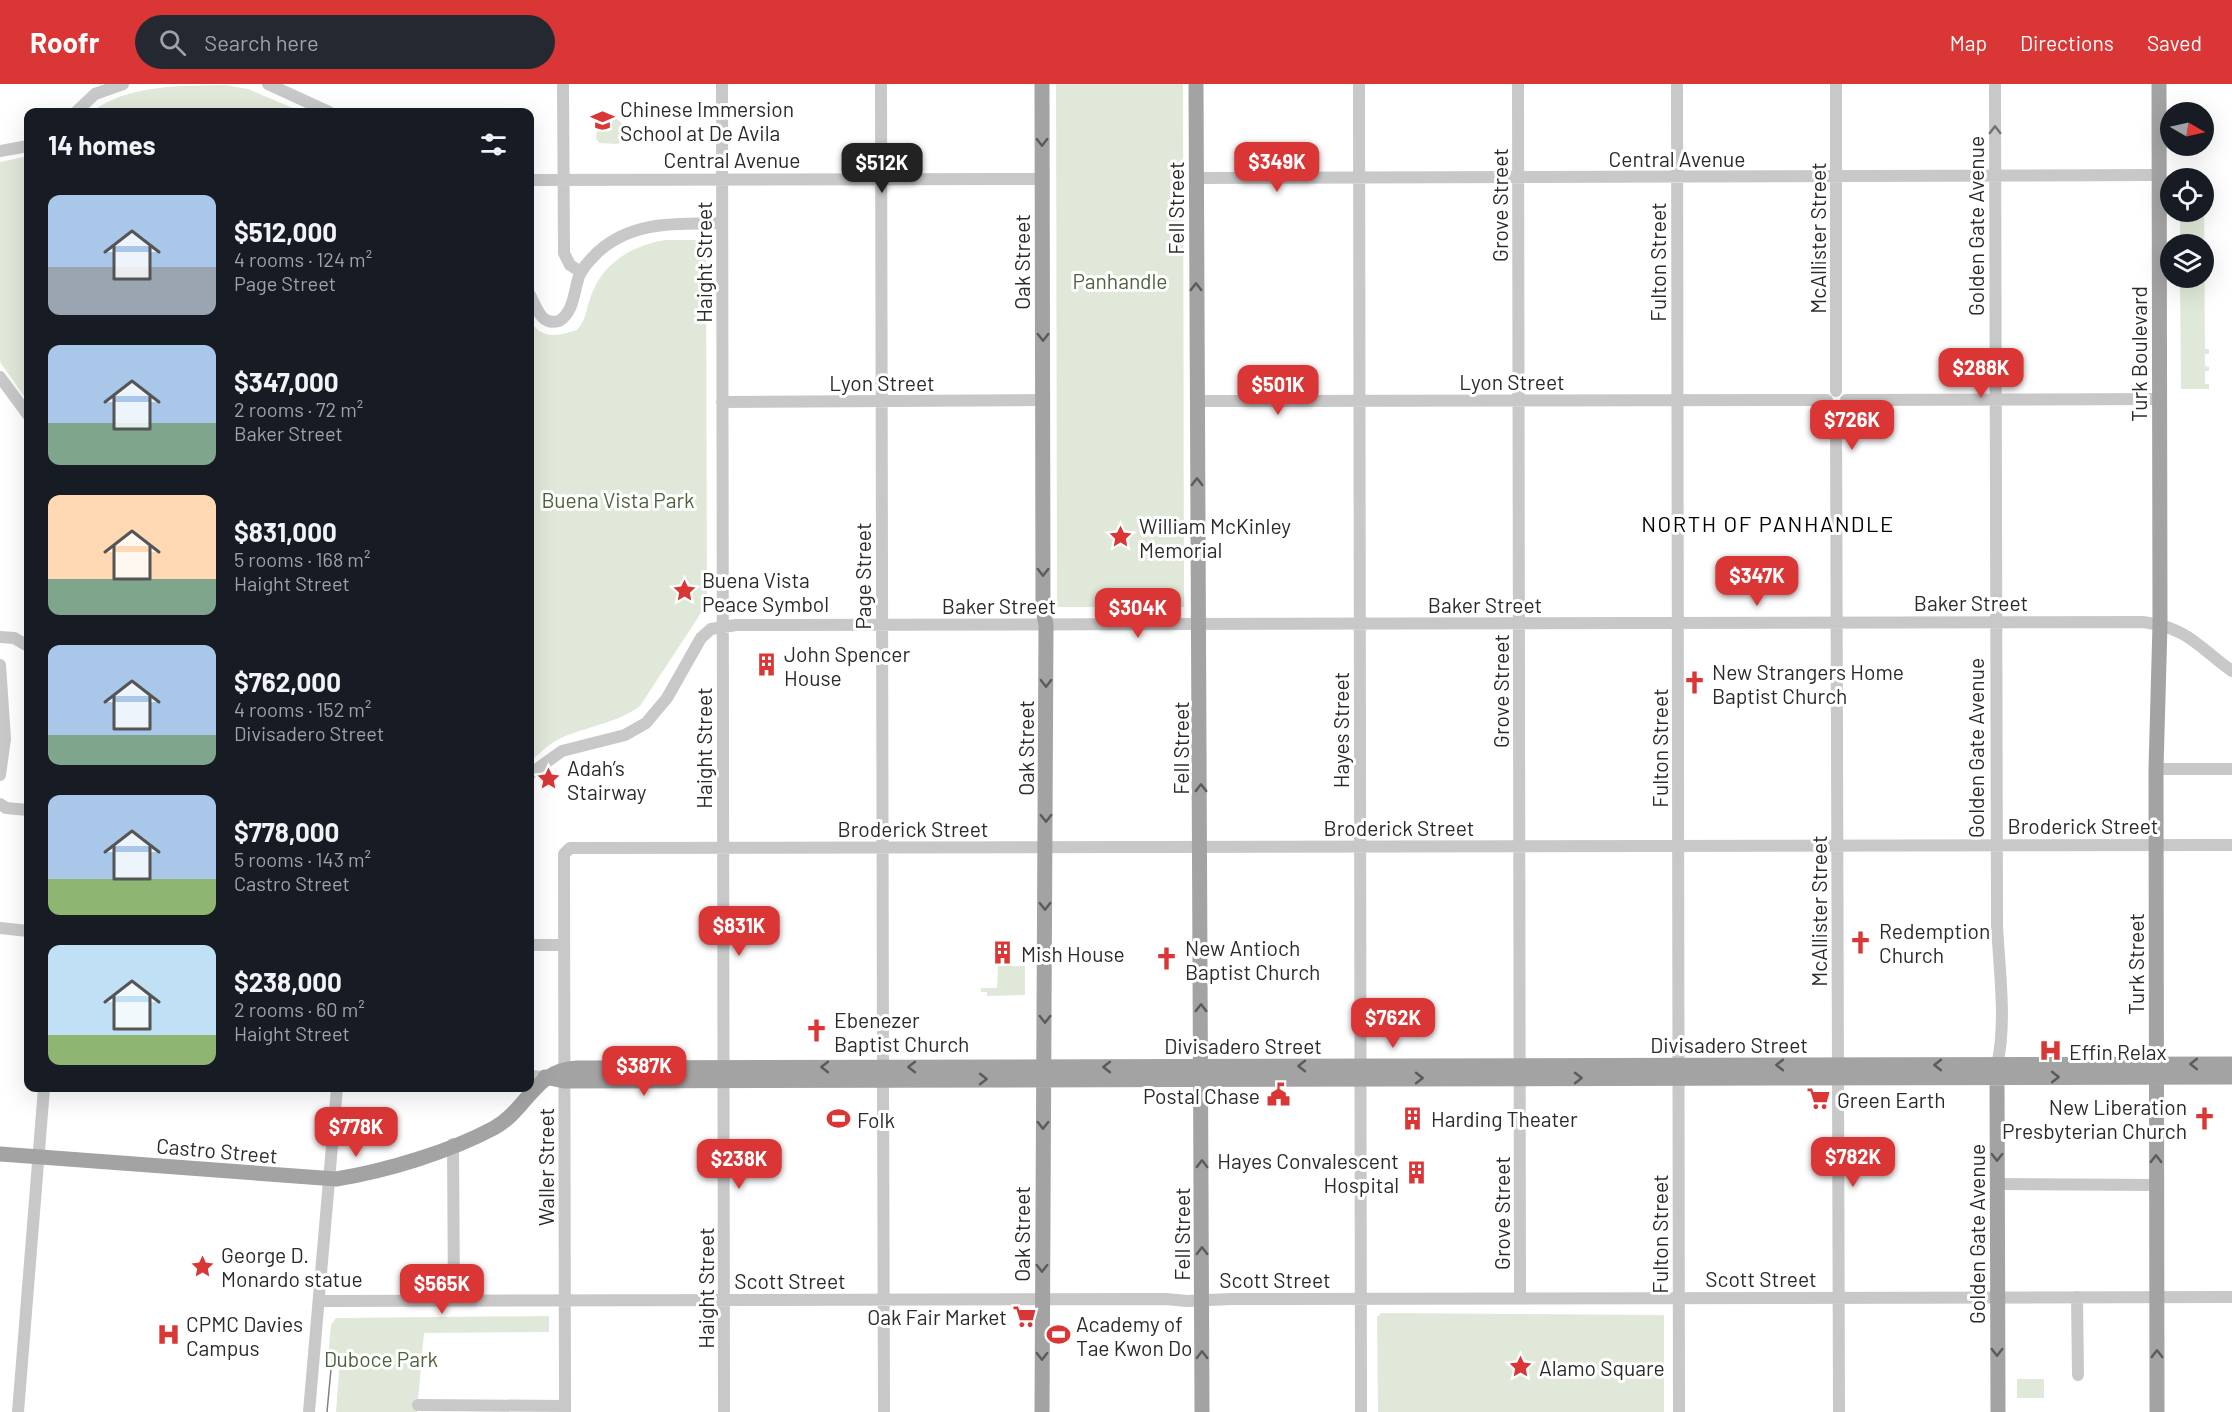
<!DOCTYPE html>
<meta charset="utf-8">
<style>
body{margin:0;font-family:Barlow,sans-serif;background:#242831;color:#f1f3f6;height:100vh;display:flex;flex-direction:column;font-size:22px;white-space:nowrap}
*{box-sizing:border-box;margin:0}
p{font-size:20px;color:#9ea1a6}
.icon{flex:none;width:33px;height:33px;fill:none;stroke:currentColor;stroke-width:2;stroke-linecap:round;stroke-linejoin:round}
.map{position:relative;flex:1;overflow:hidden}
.details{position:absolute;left:24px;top:24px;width:510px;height:984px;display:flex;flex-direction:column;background:#171b24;border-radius:12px;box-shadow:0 6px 24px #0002}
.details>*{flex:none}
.needle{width:39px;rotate:99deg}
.controls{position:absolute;left:2160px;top:18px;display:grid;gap:12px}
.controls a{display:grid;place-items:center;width:54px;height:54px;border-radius:50%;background:#171b24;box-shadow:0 6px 24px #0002;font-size:30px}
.price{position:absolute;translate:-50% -51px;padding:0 14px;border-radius:12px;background:#da3636;color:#fff;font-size:20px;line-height:39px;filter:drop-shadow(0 2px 3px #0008)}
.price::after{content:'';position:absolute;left:50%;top:36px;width:18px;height:14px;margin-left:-9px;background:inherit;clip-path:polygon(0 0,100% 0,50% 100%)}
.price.on{background:#222;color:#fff}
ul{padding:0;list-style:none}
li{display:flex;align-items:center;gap:18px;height:150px;padding:0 24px}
li span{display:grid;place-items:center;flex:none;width:168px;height:120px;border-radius:12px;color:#555}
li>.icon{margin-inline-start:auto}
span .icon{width:72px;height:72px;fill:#fffc;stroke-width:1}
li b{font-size:26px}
h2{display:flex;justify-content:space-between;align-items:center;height:72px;padding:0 24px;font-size:26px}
header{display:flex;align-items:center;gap:36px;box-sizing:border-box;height:84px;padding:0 30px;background:#da3636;color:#fff}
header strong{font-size:28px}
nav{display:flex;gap:33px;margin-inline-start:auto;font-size:21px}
.search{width:420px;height:54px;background:#242831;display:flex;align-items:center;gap:15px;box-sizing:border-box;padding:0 21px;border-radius:33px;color:#9ea1a6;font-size:22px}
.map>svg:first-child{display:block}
.green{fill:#e0e9d9}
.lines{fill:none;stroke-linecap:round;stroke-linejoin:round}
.minor{stroke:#c8c8c8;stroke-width:12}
.major{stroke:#a3a3a3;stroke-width:15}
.tram{stroke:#808080;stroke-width:1.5}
.oneway{stroke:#727272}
.oneway2{stroke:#5b5b5b}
.labels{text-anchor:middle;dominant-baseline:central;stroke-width:6;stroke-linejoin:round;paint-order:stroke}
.poi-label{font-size:21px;fill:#2b2b2b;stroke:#fff;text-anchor:start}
.street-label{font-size:21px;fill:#2b2b2b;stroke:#fff}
.park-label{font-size:21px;fill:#4c643c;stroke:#fff}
.neighbourhood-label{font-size:22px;letter-spacing:1.5px;fill:#000;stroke:#fff}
</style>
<header>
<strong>Roofr</strong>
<div class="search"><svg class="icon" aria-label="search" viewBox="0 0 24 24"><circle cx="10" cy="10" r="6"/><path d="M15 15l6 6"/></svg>Search here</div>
<nav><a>Map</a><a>Directions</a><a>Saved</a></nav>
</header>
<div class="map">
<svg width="2232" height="1328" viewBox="0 0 2232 1328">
<rect width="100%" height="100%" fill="#fff"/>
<path class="green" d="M1056,0H1183L1184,523H1057Z
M226,1L248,5L302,28H92C127,0 183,2 226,1Z
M616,34L624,41L623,57L617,60L599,59L596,54L597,41L604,35Z
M28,72V318L0,278V78Z
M2204,96L2205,265H2209V270H2205V282L2209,283V287H2205V300H2209V305H2181L2180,194H2204V160H2180V128H2204Z
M665,156H696L703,160L706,167L707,512L703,526L640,622C616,640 587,642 561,654C549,659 540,670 530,677V236C541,256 558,252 577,246C587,235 586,224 591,212C602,179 633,161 665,156Z
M998,882H1025V911L987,912V908H981V904H997Z
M1381,1229L1664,1231V1328H1378L1377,1233Z
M549,1232V1248L424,1249L417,1328H336L340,1275L328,1274L331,1241L336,1234Z
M2017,1295H2044V1314H2017Z"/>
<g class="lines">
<path class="minor" d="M268,0L329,28
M563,0L564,169L570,181L581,188
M722,0L724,1328
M881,0L883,983
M1359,0L1361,1328
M1518,0L1520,1214
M1677,0L1679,1328
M1836,0V307
M1995,0L1997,841C1999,884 2007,939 1997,981
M76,28L95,10L123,0
M0,67L28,62
M1196,94L2159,91
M530,96L1042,95
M530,211C537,224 541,242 559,237C574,228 574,207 579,192C583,182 592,174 599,167C634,136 678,140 722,139
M0,293L28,331
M1846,316L2159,315
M1196,317L1827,316
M722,318L1043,316
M1836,325L1839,1328
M0,553L14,554L28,562
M0,581L5,655L0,691
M2156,685H2232
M530,690L562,667L625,651L646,639L667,614L701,554L711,545L736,541L2143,538C2189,544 2198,563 2232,587
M0,720L6,724L28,726
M0,844L28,847
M530,861H564
M530,992L545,993
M883,996L884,1328
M453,1060L454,1216
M1997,1100L2156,1101
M2077,1213L2078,1291
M319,1217L1166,1215L1187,1217L1231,1215L2232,1213
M418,1321L565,1322
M18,1328L44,1004
M309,1328L337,1004
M565,1328L564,783V770L570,764L2232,761"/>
<path class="major" d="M1042,0L1043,525L1046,541L1042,1328
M1196,0L1202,1328
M1997,986L1998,1328
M545,993L564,997L2232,993
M0,1070L336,1095C386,1087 449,1068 494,1044C528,1025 534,986 577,984L2232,980
M2157,1328L2156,685L2160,541L2159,0"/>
<path class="tram" d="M327,1328L332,1274"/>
</g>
<defs><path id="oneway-chevron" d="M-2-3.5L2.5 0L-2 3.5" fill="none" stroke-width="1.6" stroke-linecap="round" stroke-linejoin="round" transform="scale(1.5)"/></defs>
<use class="oneway" href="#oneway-chevron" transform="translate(1995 46) rotate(-90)"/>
<g class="oneway2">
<use href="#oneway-chevron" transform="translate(1042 58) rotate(90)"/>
<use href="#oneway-chevron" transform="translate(1196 203) rotate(-90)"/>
<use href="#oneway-chevron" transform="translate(1043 253) rotate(90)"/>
<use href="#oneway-chevron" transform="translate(1197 398) rotate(-90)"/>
<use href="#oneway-chevron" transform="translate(1043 488) rotate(90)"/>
<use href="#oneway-chevron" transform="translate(1046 599) rotate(90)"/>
<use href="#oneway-chevron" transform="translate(1201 704) rotate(-90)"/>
<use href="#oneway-chevron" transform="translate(1046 734) rotate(90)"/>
<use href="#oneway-chevron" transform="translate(1045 822) rotate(90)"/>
<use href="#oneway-chevron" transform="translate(1201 924) rotate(-90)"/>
<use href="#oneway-chevron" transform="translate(1045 935) rotate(90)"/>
<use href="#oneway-chevron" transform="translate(2194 980) rotate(180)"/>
<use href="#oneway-chevron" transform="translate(1780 981) rotate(180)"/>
<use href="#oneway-chevron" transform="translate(1938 981) rotate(180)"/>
<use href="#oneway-chevron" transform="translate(1302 982) rotate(180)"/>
<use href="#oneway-chevron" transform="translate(825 983) rotate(180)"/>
<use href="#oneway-chevron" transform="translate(912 983) rotate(180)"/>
<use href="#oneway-chevron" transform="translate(1107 983) rotate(180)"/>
<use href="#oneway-chevron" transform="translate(2055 993)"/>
<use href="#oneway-chevron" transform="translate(1419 994)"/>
<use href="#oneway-chevron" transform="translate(1578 994)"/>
<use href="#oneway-chevron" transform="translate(983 995)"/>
<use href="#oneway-chevron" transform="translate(1043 1041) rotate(91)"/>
<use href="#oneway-chevron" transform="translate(1997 1073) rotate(90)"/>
<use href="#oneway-chevron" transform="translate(2156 1075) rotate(-90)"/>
<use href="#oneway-chevron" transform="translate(1202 1080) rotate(-90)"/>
<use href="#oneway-chevron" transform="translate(1202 1167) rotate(-90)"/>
<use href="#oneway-chevron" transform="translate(1042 1184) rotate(90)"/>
<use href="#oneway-chevron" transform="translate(1997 1268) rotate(90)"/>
<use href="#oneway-chevron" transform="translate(2157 1270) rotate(-90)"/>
<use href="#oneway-chevron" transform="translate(1202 1271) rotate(-90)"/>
<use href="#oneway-chevron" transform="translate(1042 1272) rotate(90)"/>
</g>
<defs>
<symbol id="school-bare" viewBox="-9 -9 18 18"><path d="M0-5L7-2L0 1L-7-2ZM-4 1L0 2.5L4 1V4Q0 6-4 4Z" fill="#da3636" stroke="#fff" stroke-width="2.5" paint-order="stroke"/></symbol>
<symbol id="sight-bare" viewBox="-9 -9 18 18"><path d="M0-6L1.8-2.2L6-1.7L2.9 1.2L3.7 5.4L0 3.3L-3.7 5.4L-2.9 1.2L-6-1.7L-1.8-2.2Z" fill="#da3636" stroke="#fff" stroke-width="2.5" paint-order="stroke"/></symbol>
<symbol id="building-bare" viewBox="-9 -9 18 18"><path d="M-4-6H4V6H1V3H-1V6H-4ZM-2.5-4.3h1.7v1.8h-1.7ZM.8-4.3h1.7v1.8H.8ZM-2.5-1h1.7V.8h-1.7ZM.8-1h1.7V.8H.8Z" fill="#da3636" stroke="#fff" stroke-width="2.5" paint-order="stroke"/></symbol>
<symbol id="church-bare" viewBox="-9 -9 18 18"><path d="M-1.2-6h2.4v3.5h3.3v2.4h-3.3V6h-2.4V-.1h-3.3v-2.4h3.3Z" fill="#da3636" stroke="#fff" stroke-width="2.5" paint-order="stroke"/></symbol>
<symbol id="hospital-bare" viewBox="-9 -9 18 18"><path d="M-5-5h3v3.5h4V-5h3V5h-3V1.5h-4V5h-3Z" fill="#da3636" stroke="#fff" stroke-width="2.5" paint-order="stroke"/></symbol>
<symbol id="civic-bare" viewBox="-9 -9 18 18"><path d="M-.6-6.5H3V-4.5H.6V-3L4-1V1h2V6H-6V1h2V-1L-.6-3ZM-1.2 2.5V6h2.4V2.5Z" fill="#da3636" stroke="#fff" stroke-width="2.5" paint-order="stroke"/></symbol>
<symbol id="supermarket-bare" viewBox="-9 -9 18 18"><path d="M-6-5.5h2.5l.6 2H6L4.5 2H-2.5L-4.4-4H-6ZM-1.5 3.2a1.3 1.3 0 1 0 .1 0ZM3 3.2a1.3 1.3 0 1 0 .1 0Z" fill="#da3636" stroke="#fff" stroke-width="2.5" paint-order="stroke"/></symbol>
<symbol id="stadium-bare" viewBox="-9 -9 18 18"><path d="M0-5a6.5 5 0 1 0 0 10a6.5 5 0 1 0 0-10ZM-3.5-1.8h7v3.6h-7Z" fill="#da3636" stroke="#fff" stroke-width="2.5" paint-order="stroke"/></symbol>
</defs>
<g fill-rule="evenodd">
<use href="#school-bare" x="586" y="20" width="33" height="33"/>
<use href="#sight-bare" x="1104" y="436" width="33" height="33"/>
<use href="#sight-bare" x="668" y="490" width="33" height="33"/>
<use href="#building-bare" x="750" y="564" width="33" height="33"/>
<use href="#church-bare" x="1678" y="582" width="33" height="33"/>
<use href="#sight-bare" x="532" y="678" width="33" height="33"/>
<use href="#church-bare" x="1844" y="842" width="33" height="33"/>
<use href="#building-bare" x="986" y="852" width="33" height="33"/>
<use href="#church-bare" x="1150" y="858" width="33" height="33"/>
<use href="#church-bare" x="800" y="930" width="33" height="33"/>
<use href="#hospital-bare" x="2034" y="950" width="33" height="33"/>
<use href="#civic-bare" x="1262" y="994" width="33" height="33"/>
<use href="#supermarket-bare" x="1802" y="998" width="33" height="33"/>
<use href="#building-bare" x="1396" y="1018" width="33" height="33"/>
<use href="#church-bare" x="2188" y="1018" width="33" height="33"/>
<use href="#stadium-bare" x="822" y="1018" width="33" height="33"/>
<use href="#building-bare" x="1400" y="1072" width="33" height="33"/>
<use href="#sight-bare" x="186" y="1166" width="33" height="33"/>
<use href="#supermarket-bare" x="1008" y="1216" width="33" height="33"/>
<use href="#hospital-bare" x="152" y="1234" width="33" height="33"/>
<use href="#stadium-bare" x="1042" y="1234" width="33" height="33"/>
<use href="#sight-bare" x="1504" y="1266" width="33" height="33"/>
</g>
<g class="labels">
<g class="poi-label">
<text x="620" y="24">Chinese Immersion<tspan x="620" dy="24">School at De Avila</tspan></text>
<text x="1139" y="441">William McKinley<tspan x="1139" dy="24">Memorial</tspan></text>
<text x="702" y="495">Buena Vista<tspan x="702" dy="24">Peace Symbol</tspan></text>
<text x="784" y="569">John Spencer<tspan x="784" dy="24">House</tspan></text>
<text x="1712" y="587">New Strangers Home<tspan x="1712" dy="24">Baptist Church</tspan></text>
<text x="567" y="683">Adah’s<tspan x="567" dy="24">Stairway</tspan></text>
<text x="1879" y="846">Redemption<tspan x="1879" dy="24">Church</tspan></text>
<text x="1185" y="863">New Antioch<tspan x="1185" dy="24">Baptist Church</tspan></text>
<text x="1021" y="869">Mish House</text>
<text x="834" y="935">Ebenezer<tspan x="834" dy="24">Baptist Church</tspan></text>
<text x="2069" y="967">Effin Relax</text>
<text x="1260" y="1011" text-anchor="end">Postal Chase</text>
<text x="1837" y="1015">Green Earth</text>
<text x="2187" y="1022" text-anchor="end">New Liberation<tspan x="2187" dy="24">Presbyterian Church</tspan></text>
<text x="1431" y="1034">Harding Theater</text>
<text x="857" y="1035">Folk</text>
<text x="1399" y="1076" text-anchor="end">Hayes Convalescent<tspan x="1399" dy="24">Hospital</tspan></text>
<text x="221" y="1170">George D.<tspan x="221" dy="24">Monardo statue</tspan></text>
<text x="1007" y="1232" text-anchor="end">Oak Fair Market</text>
<text x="186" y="1239">CPMC Davies<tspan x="186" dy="24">Campus</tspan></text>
<text x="1076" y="1239">Academy of<tspan x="1076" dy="24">Tae Kwon Do</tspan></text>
<text x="1539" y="1283">Alamo Square</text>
</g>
<g class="street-label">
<text x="1677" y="74">Central Avenue</text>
<text x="732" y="75">Central Avenue</text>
<text transform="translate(1499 121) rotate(-90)">Grove Street</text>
<text transform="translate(1175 124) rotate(-90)">Fell Street</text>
<text transform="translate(1975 142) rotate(-90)">Golden Gate Avenue</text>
<text transform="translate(1817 154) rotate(-90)">McAllister Street</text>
<text transform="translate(703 178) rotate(-90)">Haight Street</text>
<text transform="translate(1021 178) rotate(-90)">Oak Street</text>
<text transform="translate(1657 178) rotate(-90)">Fulton Street</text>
<text transform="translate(2138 270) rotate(-90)">Turk Boulevard</text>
<text x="1512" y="297">Lyon Street</text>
<text x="882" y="298">Lyon Street</text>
<text transform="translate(862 492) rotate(-90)">Page Street</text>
<text x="1971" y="518">Baker Street</text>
<text x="1485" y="520">Baker Street</text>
<text x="999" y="521">Baker Street</text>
<text transform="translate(1500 607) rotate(-90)">Grove Street</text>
<text transform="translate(1340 646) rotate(-90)">Hayes Street</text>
<text transform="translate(703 664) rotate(-90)">Haight Street</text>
<text transform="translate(1025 664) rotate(-90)">Oak Street</text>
<text transform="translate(1180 664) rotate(-90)">Fell Street</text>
<text transform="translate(1659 664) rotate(-90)">Fulton Street</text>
<text transform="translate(1975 664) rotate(-90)">Golden Gate Avenue</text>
<text x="2083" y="741">Broderick Street</text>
<text x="1399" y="743">Broderick Street</text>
<text x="913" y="744">Broderick Street</text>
<text transform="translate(1818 827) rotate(-90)">McAllister Street</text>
<text transform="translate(2135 880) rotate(-90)">Turk Street</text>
<text x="1729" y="960">Divisadero Street</text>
<text x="1243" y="961">Divisadero Street</text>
<text transform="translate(217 1066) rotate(5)">Castro Street</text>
<text transform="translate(545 1083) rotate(-90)">Waller Street</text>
<text transform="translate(1501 1129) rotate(-90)">Grove Street</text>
<text transform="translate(1021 1150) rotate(-90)">Oak Street</text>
<text transform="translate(1181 1150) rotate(-90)">Fell Street</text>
<text transform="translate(1659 1150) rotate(-90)">Fulton Street</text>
<text transform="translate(1976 1150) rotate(-90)">Golden Gate Avenue</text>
<text x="1761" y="1194">Scott Street</text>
<text x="1275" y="1195">Scott Street</text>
<text x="790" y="1196">Scott Street</text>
<text transform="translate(705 1204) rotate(-90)">Haight Street</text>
</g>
<g class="park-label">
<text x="1120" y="196">Panhandle</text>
<text x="618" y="415">Buena Vista Park</text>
<text x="381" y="1274">Duboce Park</text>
</g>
<g class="neighbourhood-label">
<text x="1768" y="439">NORTH OF PANHANDLE</text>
</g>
</g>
</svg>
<div class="controls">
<a><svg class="needle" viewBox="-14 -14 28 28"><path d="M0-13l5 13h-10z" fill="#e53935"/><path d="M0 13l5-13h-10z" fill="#9ea1a6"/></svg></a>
<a><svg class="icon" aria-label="locate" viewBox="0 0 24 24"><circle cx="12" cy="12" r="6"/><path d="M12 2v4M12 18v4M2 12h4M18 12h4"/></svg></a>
<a><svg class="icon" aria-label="layers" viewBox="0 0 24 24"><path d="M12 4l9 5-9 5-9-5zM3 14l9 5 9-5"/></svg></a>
</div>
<b class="price" style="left:1277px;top:109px">$349K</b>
<b class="price on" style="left:882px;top:110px">$512K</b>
<b class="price" style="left:1981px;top:315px">$288K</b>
<b class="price" style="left:1278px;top:332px">$501K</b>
<b class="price" style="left:1852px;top:367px">$726K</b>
<b class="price" style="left:1757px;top:523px">$347K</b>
<b class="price" style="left:1138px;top:555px">$304K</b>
<b class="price" style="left:739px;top:873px">$831K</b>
<b class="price" style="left:1393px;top:965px">$762K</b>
<b class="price" style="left:644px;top:1013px">$387K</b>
<b class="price" style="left:356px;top:1074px">$778K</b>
<b class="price" style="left:1853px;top:1104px">$782K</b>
<b class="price" style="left:739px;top:1106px">$238K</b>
<b class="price" style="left:442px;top:1231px">$565K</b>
<section class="details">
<h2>14 homes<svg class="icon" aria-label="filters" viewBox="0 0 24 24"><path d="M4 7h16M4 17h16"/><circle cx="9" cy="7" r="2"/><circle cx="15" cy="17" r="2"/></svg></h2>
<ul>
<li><span style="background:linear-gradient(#a9c7e8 60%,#9aa5b1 0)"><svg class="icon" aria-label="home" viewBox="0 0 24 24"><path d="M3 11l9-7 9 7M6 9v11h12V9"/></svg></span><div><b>$512,000</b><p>4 rooms · 124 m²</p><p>Page Street</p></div></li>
<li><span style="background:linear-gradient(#a9c7e8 65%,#7fa58c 0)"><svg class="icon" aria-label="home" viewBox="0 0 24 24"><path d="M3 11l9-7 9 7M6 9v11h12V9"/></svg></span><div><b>$347,000</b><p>2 rooms · 72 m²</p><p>Baker Street</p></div></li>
<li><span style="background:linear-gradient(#ffd9b3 70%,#7fa58c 0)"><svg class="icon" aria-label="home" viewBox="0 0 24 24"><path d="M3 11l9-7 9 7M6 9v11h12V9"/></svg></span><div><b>$831,000</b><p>5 rooms · 168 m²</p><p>Haight Street</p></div></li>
<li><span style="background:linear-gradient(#a9c7e8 75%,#7fa58c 0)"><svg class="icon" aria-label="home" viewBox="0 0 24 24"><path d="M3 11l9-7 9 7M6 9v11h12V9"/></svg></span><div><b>$762,000</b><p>4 rooms · 152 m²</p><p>Divisadero Street</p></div></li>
<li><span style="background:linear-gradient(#a9c7e8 70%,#8fb573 0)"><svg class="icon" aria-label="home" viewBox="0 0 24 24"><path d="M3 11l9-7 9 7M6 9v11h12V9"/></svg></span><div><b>$778,000</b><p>5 rooms · 143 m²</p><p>Castro Street</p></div></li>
<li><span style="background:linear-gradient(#bfe0f5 75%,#8fb573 0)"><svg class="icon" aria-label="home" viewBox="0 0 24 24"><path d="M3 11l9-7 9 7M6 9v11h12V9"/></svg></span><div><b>$238,000</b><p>2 rooms · 60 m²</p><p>Haight Street</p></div></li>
</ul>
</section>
</div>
